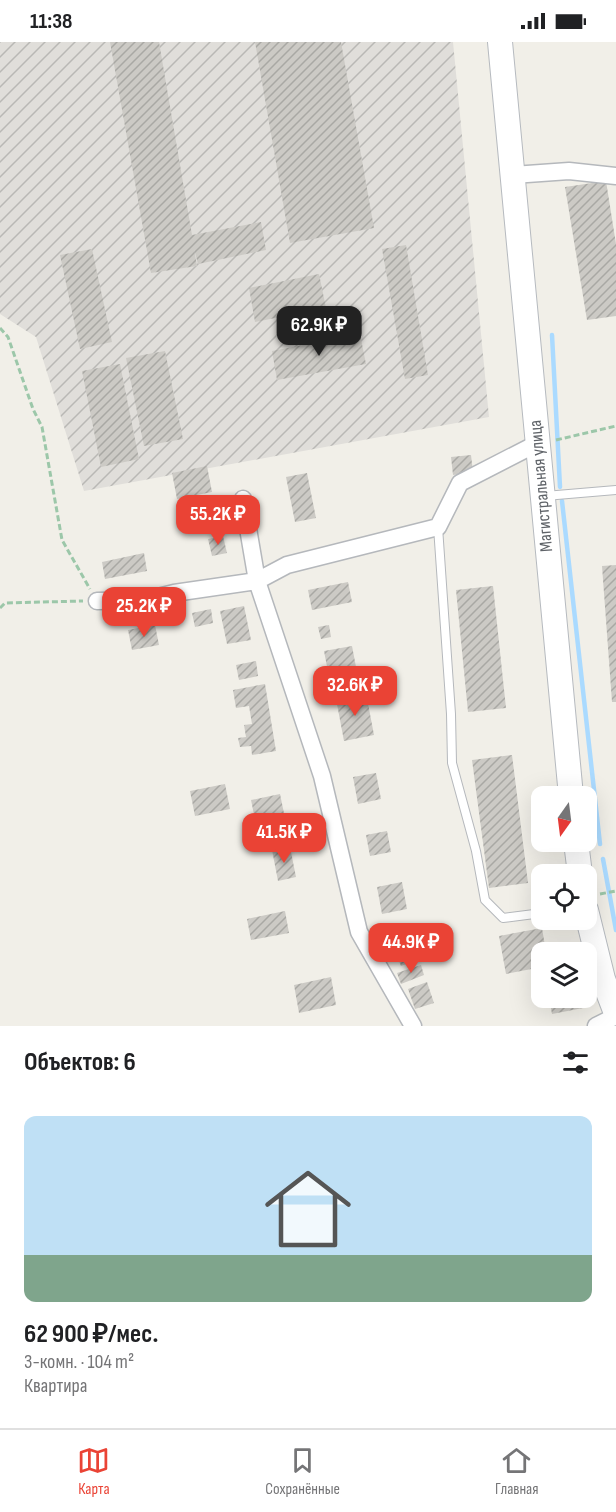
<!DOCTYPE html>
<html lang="ru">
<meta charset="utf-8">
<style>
body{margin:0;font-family:"Sofia Sans Condensed",sans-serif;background:#f2f2f2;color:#202124;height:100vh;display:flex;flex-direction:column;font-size:22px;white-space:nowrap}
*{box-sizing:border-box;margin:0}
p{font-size:20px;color:#757577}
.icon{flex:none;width:33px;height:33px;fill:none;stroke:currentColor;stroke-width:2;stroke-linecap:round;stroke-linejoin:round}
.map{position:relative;height:984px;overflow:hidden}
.sheet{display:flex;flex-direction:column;background:#fff;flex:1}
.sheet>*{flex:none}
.needle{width:39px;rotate:194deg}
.buttons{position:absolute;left:531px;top:744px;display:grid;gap:12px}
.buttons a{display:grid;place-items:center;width:66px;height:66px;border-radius:12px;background:#fff;box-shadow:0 6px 24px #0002;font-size:30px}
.price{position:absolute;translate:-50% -51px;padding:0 14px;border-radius:12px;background:#ea4335;color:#fff;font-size:20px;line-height:39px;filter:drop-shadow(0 2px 3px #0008)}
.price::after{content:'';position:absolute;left:50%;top:36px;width:18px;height:14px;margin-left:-9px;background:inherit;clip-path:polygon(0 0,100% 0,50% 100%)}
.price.current{background:#222;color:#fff}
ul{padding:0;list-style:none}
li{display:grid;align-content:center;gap:12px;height:318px;padding:0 24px}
li span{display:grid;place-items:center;height:186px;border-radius:12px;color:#555}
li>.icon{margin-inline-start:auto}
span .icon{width:108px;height:108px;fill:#fffc;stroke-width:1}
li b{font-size:26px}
h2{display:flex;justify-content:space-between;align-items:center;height:72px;padding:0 24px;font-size:26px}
.status{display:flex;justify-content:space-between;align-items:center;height:42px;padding:0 30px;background:#fff;direction:ltr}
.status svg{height:16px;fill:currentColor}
.tabs{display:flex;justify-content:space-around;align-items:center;height:84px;border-top:2px solid #e0e0e0;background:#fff;font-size:16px;color:#757577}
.tabs a{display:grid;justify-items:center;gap:3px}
.tabs .current{color:#ea4335}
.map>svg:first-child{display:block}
.industrial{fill:url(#industrial-furrows)}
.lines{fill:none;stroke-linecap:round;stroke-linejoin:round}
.stream{stroke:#aadaff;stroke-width:4.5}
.building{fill:url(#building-hatch)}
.service-casing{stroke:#b5b8bc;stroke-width:10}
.minor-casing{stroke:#b5b8bc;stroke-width:19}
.secondary-casing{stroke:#b6babf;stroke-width:26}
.path{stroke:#9cc7a9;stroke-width:3;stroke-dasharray:6 3;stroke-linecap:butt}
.service{stroke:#fff;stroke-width:8}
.minor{stroke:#fff;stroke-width:16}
.secondary{stroke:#fff;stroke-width:24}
.labels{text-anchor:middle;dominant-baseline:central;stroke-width:6;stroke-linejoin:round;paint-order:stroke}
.street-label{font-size:18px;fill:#5f6368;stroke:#fff}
</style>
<div class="status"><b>11:38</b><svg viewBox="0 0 49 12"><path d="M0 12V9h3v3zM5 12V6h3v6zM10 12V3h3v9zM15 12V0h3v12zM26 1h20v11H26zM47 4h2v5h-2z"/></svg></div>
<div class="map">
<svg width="616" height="984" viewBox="0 0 616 984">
<defs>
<pattern id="industrial-furrows" width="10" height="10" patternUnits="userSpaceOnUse" patternTransform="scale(1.5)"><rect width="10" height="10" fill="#e0deda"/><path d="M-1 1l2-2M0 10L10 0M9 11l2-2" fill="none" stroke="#b9b8b5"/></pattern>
<pattern id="building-hatch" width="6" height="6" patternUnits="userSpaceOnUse" patternTransform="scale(1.5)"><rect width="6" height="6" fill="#cccac5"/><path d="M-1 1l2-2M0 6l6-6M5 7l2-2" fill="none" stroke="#a9a8a4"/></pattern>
</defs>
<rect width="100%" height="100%" fill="#f1efe8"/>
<path class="industrial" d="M0,0H453L489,375L84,449L36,295L0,272Z"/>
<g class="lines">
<path class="stream" d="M552,293L560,445
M562,459L600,802
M603,817L616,888"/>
</g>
<path class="building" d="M110,0H159L192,193L261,180L266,208L198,222L194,207L197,224L151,231Z
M255,0H341L374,186L290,201Z
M606,139L616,202V274L587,278L565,145Z
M406,203L428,333L405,337L382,207Z
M92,207L112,300L80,307L60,213Z
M319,232L326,266L255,280L249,246Z
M360,292L366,322L277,338L272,309Z
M165,309L183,397L144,404L126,316Z
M120,322L139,417L101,425L82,329Z
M471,413L473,430L453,433L451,415Z
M207,424L212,450L177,457L172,431Z
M307,431L316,476L295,480L286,435Z
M223,494L227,511L212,514L208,497Z
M144,511L147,529L105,537L102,520Z
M616,523V660H612L602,524Z
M348,540L352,560L312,568L308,548Z
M493,544L506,666L468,670L456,548Z
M244,564L251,598L227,602L220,569Z
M211,567L213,581L195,585L192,571Z
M155,583L159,603L132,608L128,588Z
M329,583L331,595L321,597L318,585Z
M352,604L357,630L329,635L324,609Z
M256,619L258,634L239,638L236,623Z
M265,642L276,709L252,713L251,704L240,705L238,696L246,695L244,683L252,682L249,664L236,666L233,648Z
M366,651L374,693L344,699L336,657Z
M512,713L528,841L489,846L472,718Z
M376,731L381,757L358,762L353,735Z
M225,742L230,767L195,774L190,749Z
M280,752L286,781L257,787L251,758Z
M387,789L391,810L370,814L366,793Z
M290,805L296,835L278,839L272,808Z
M402,840L407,867L382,872L377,845Z
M285,869L289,891L251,898L247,877Z
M542,886L546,910H542V925L506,932L499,894Z
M429,887L437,911L401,924L392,900Z
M421,923L424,933L401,942L397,931Z
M331,935L336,963L299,971L294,943Z
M427,940L434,961L415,967L408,947Z
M549,956H581L583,966L552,972Z"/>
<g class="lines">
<defs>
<path id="service" d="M545,454L616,448
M438,485L451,672L452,721L476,809L485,858L503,876L542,871"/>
<path id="minor" d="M513,133L569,129L616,134
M243,457L257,539L322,734L359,890L413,984
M97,559L146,558L174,551L257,539L287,523L438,485L460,441L536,402
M596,984L616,974"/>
<path id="secondary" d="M500,0L571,754
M576,800L580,832
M586,868L603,937L616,971"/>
</defs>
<use href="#service" class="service-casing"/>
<use href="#minor" class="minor-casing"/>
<use href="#secondary" class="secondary-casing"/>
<path class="path" d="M0,286L8,295L33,367L42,385L62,498L90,547
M556,398L616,384
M0,566L5,561L83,559
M600,852L616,849"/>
<use href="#service" class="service"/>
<use href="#minor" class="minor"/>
<use href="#secondary" class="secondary"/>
</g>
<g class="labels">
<g class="street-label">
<text transform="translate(541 444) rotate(-95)">Магистральная улица</text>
</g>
</g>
</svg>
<div class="buttons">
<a><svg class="needle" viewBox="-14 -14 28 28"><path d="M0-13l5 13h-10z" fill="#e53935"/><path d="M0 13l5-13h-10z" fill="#757577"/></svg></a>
<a><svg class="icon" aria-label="locate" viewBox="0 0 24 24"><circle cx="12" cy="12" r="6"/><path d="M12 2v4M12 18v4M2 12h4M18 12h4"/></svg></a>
<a><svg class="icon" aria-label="layers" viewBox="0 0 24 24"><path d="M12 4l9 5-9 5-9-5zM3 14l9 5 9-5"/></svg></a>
</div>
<b class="price current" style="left:319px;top:315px">62.9K ₽</b>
<b class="price" style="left:218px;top:504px">55.2K ₽</b>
<b class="price" style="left:144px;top:596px">25.2K ₽</b>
<b class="price" style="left:355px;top:675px">32.6K ₽</b>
<b class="price" style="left:284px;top:822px">41.5K ₽</b>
<b class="price" style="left:411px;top:932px">44.9K ₽</b>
</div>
<section class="sheet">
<h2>Объектов: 6<svg class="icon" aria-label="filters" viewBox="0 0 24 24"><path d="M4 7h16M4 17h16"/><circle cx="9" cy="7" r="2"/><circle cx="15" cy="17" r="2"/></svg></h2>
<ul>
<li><span style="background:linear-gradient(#bfe0f5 75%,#7fa58c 0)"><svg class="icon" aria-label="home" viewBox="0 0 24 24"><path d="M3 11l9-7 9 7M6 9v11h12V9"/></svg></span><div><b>62 900 ₽/мес.</b><p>3-комн. · 104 m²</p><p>Квартира</p></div></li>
</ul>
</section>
<nav class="tabs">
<a class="current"><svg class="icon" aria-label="map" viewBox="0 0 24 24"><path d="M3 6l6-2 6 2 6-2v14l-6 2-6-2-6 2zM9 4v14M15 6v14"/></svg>Карта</a>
<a><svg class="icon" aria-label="saved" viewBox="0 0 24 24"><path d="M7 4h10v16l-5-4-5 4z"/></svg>Сохранённые</a>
<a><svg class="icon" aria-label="home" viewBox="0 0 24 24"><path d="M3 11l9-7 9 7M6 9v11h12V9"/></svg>Главная</a>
</nav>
